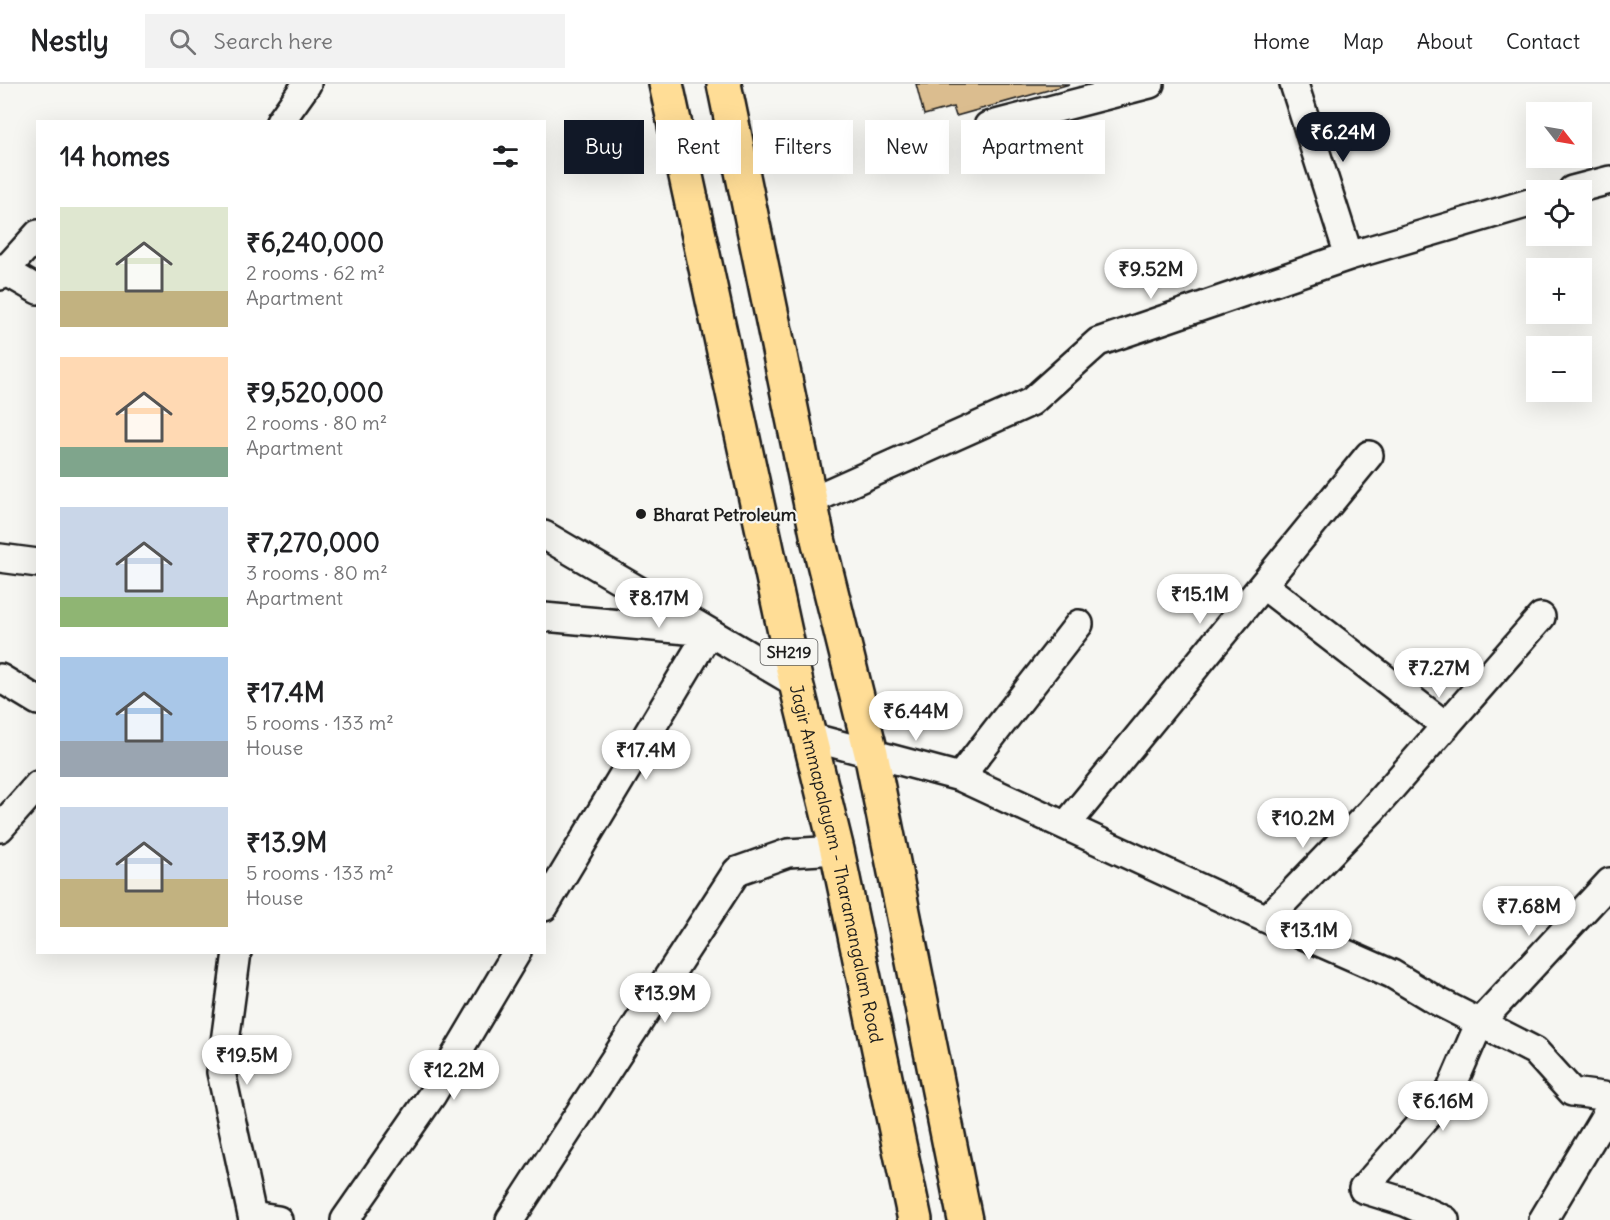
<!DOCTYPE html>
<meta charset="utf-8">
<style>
body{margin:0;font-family:Delius,sans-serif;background:#f2f2f2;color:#202124;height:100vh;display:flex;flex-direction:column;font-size:22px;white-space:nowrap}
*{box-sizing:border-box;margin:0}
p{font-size:20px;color:#757577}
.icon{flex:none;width:33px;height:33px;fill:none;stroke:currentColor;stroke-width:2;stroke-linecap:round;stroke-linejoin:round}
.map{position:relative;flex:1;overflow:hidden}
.panel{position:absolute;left:36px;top:36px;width:510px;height:834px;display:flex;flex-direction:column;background:#fff;border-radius:0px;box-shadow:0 6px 24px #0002}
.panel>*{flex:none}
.hud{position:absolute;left:564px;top:36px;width:570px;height:54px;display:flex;gap:12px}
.needle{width:39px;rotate:121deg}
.buttons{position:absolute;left:1526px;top:18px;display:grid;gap:12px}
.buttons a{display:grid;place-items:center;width:66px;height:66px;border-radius:0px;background:#fff;box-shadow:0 6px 24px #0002;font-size:30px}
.price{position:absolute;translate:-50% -51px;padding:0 14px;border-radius:21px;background:#fff;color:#222;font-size:20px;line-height:39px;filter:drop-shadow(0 2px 3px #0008)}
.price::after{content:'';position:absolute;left:50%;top:36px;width:18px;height:14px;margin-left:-9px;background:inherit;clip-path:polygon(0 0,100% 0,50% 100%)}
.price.active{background:#111827;color:#fff}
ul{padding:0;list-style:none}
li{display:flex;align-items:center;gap:18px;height:150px;padding:0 24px}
li span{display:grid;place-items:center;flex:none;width:168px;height:120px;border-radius:0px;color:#555}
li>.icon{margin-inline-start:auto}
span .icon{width:72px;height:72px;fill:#fffc;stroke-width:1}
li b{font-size:26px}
h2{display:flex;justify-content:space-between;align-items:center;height:72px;padding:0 24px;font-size:26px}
.chip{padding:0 21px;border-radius:0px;background:#fff;box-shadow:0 6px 24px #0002;font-size:21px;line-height:54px}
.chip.active{background:#111827;color:#fff}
header{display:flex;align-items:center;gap:36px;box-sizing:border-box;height:84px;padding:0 30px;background:#fff;border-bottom:2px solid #e0e0e0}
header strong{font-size:28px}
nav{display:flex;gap:33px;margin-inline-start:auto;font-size:21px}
.search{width:420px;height:54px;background:#f2f2f2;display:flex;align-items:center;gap:15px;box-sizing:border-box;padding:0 21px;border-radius:0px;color:#757577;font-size:22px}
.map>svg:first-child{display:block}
.building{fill:#dbbd8f;stroke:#1c1c1c;stroke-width:1.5}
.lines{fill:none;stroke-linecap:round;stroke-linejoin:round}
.minor-casing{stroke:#1c1c1c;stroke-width:32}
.primary-casing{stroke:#1c1c1c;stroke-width:38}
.minor{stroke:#f6f6f2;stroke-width:27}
.primary{stroke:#ffdd96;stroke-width:33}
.poi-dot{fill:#1c1c1c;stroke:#f6f6f2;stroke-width:2}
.labels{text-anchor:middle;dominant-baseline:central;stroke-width:4.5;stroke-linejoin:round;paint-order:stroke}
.shield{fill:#f6f6f2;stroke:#5d5d5c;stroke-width:1.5}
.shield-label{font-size:16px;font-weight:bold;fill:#1c1c1c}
.poi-label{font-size:18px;font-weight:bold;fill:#1c1c1c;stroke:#f6f6f2;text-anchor:start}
.street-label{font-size:18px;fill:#1c1c1c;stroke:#f6f6f2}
</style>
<header>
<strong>Nestly</strong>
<div class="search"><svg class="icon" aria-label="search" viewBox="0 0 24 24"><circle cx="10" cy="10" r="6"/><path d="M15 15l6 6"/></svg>Search here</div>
<nav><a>Home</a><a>Map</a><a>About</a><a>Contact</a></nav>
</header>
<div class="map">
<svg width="1610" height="1136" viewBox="0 0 1610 1136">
<rect width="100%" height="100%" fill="#f6f6f2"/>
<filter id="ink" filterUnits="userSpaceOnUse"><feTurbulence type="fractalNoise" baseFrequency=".0167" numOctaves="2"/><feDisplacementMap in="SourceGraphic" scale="12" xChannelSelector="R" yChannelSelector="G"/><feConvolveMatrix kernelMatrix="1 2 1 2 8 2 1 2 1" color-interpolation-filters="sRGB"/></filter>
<g filter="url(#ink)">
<path class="building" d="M916,0H1070L956,32L953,23L924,31Z"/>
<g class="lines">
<defs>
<path id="minor" d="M1294,0L1349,172
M280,38L307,0
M988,42L1150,0
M1572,106L1610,96
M0,184L38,206
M0,192L38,150
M810,417L1031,318L1098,258L1349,172L1536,117
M544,451L796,599
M0,474L38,479
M1263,501L1446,642
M544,533L709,548L544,823
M0,594L38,617
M810,653L960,693L1267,835L1392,890L1437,917L1535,967L1572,1008L1610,1013
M960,693L1079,540
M1067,740L1369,371
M0,744L38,701
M1267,835L1371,727L1541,533
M237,868L221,988L253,1136
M252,1132L278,1136
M345,1136L432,1011L517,868
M510,1136L737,787L788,769L837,766
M1445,1136L1405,1118L1363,1105L1451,1005L1480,938L1610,798
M1543,1136L1610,1024"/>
<g id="primary">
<path id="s1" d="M666,0L796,599L837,766L915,1136"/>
<path d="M724,0L818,455L871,669L965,1136"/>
</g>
</defs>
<use href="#minor" class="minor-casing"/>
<use href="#primary" class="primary-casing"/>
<use href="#minor" class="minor"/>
<use href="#primary" class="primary"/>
</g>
</g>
<circle class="poi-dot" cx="641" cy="430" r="6"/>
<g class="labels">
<rect class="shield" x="760.5" y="555" width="57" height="26" rx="4.5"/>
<g class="shield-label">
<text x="789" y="568">SH219</text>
</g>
<g class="poi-label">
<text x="653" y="430">Bharat Petroleum</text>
</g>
<g class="street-label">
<text stroke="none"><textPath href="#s1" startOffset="798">Jagir Ammapalayam - Tharamangalam Road</textPath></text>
</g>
</g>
</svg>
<div class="buttons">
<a><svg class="needle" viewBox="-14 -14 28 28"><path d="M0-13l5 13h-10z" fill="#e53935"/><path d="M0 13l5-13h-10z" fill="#757577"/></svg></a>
<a><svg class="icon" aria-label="locate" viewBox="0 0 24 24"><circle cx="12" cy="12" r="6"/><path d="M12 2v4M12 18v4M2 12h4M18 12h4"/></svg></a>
<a>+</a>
<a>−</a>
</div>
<b class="price active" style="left:1343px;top:79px">₹6.24M</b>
<b class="price" style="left:1151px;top:216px">₹9.52M</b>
<b class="price" style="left:1200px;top:541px">₹15.1M</b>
<b class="price" style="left:659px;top:545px">₹8.17M</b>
<b class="price" style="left:1439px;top:615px">₹7.27M</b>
<b class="price" style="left:916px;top:658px">₹6.44M</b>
<b class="price" style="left:646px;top:697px">₹17.4M</b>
<b class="price" style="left:1303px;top:765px">₹10.2M</b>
<b class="price" style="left:1529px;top:853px">₹7.68M</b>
<b class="price" style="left:1309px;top:877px">₹13.1M</b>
<b class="price" style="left:665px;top:940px">₹13.9M</b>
<b class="price" style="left:247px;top:1002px">₹19.5M</b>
<b class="price" style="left:454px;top:1017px">₹12.2M</b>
<b class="price" style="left:1443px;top:1048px">₹6.16M</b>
<div class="hud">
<a class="chip active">Buy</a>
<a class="chip">Rent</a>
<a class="chip">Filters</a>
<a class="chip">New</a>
<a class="chip">Apartment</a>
</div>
<section class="panel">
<h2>14 homes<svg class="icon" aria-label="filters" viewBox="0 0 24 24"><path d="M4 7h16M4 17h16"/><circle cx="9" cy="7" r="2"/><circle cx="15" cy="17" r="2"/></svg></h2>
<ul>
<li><span style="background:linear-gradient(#dfe7d0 70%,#c2b280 0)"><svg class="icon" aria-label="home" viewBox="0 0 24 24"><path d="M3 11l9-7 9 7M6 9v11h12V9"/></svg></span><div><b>₹6,240,000</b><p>2 rooms · 62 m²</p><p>Apartment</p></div></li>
<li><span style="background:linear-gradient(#ffd9b3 75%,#7fa58c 0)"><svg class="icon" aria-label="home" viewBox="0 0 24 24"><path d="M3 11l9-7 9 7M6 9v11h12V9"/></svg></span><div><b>₹9,520,000</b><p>2 rooms · 80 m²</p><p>Apartment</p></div></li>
<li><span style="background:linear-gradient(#c9d6e8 75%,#8fb573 0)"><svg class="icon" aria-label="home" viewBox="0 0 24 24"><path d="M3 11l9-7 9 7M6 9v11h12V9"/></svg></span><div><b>₹7,270,000</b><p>3 rooms · 80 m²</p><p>Apartment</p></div></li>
<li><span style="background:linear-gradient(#a9c7e8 70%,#9aa5b1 0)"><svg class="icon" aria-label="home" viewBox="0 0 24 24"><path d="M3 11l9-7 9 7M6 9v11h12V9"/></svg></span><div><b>₹17.4M</b><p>5 rooms · 133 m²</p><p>House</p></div></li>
<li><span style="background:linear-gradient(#c9d6e8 60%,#c2b280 0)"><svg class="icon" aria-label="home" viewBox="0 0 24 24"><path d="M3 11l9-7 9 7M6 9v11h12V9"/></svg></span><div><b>₹13.9M</b><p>5 rooms · 133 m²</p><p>House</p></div></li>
</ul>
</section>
</div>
